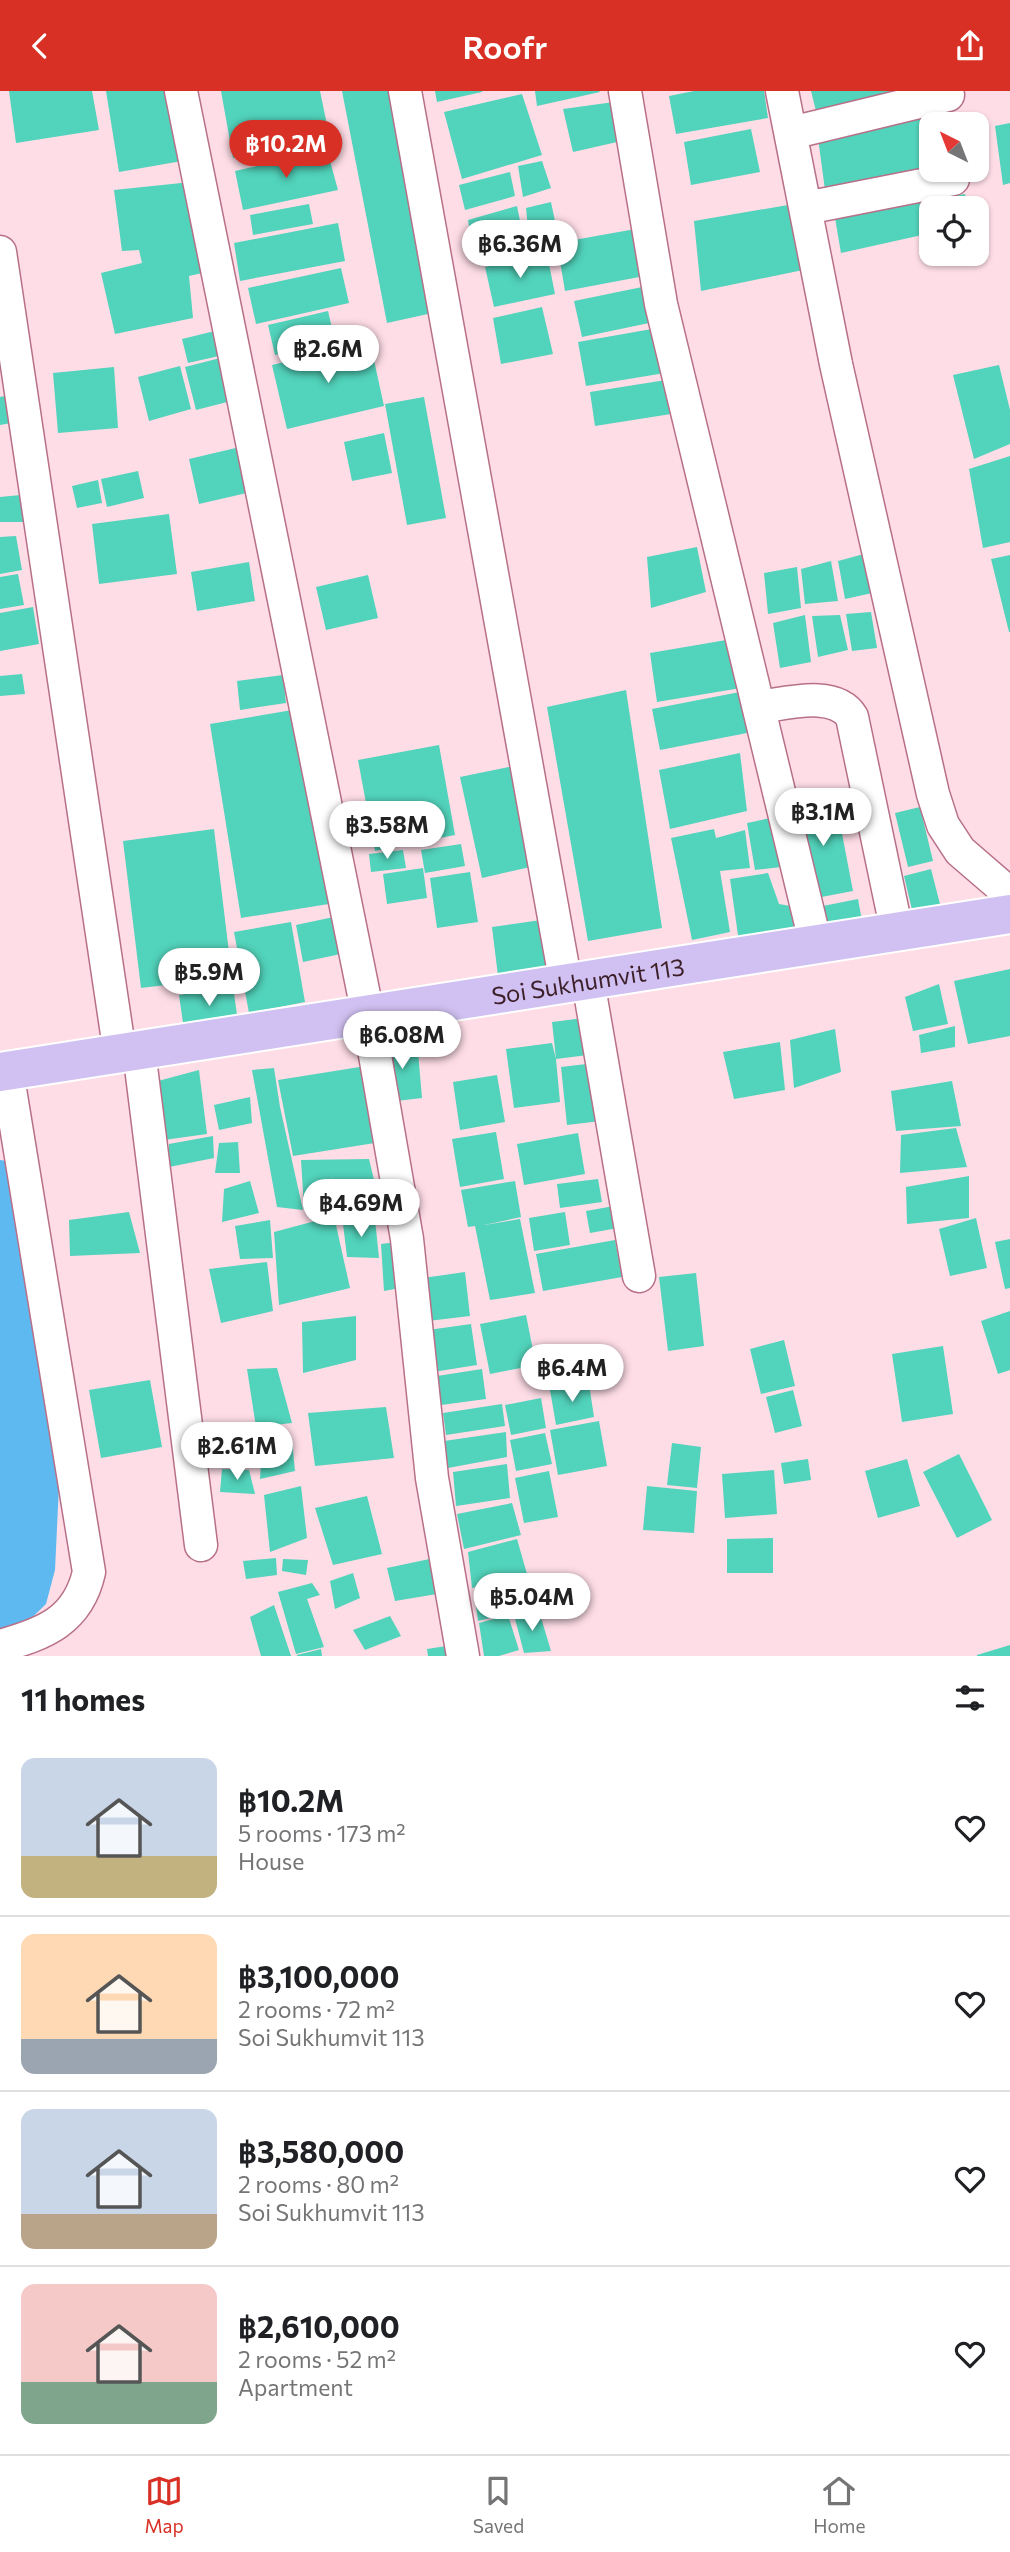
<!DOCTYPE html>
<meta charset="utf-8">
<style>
body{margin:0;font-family:Commissioner,sans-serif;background:#f2f2f2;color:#202124;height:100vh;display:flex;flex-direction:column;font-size:26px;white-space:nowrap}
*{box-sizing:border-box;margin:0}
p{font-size:23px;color:#757577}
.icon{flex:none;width:38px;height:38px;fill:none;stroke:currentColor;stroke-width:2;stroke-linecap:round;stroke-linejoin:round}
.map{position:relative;height:1565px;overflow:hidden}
.panel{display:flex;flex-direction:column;background:#fff;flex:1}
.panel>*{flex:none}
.needle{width:46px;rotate:318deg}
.controls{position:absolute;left:919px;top:21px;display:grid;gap:14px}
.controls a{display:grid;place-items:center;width:70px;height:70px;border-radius:14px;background:#fff;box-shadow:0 2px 5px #0004;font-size:35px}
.price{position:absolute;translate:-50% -60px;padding:0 16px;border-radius:24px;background:#fff;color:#222;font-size:23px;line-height:46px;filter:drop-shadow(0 2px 4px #0008)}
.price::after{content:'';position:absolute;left:50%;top:42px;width:21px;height:16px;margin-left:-10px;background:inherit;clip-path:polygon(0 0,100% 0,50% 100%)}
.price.active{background:#d93025;color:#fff}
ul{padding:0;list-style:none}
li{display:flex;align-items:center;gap:21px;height:175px;padding:0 21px}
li+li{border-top:2px solid #e0e0e0}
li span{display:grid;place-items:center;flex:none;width:196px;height:140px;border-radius:14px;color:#555}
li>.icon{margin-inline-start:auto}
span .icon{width:84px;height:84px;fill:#fffc;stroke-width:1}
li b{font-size:30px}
h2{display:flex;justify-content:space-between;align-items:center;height:84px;padding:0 21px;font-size:30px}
header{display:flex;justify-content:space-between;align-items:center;height:91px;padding:0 21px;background:#d93025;color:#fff;font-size:32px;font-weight:600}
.menu{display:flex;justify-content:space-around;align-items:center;height:98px;border-top:2px solid #e0e0e0;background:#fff;font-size:19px;color:#757577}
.menu a{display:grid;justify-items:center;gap:4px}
.menu .active{color:#d93025}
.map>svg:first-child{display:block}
.water{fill:#5fb9f1}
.building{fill:#52d3bb}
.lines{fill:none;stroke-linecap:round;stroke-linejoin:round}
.minor-casing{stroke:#b77088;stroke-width:35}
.major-casing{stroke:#fff;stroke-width:42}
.minor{stroke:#fff;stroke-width:32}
.major{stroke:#d1c1f2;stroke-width:38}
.labels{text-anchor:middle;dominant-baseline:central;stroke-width:5;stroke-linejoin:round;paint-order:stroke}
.street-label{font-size:24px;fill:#3c1f29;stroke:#f4f4f4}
</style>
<header><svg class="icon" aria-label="back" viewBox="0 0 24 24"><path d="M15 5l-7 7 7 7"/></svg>Roofr<svg class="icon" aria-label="share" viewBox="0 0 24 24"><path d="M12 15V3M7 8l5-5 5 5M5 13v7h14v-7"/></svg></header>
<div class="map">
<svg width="1010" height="1565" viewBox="0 0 1010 1565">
<rect width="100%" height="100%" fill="#fedde7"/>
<path class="water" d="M0,1069L7,1070L59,1395L55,1479L46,1513L8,1550L0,1549Z"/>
<path class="building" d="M9,0H92L99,39L16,52Z
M106,0H170L182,70L119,81Z
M221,0H320L331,53L233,67Z
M342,0H398L437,221L387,232Z
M435,0H482V1L437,11Z
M535,0H599L600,1L537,15Z
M694,0H764L768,27L676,43L669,5Z
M811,0H892V1L816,20Z
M522,3L542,64L462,88L444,21Z
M614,11L626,49L573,61L563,18Z
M946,23L948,33H931V77L825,99L818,47Z
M1010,32V92L1003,94L995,35Z
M751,38L760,81L691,94L684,51Z
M327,59L338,99L243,119L235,80Z
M542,70L551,97L523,106L518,75Z
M510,81L515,105L465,119L459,94Z
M191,91L211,180L189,185L193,227L115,243L101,182L142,172L139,159L122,160L114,99Z
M965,103L968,117H931V142L841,162L835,127Z
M551,111L559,149L530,158L526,117Z
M309,113L313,133L253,144L250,124Z
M788,114L803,179L701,200L694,130Z
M517,115L526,159L475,173L468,129Z
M338,132L345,170L240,190L234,152Z
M641,137L650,184L565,200L557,152Z
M547,163L555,203L494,216L485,176Z
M341,177L349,212L256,233L248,197Z
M647,195L654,231L582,246L574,210Z
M542,216L553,263L501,273L493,227Z
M328,220L335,250L275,264L268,234Z
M663,236L671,281L586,295L578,251Z
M223,238L228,263L188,272L182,248Z
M370,251L384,315L287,338L272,274Z
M228,265L239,308L196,319L185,276Z
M999,274L1010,319V353L974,368L953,284Z
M180,275L191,318L149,330L138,286Z
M114,276L118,337L58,342L53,282Z
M666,289L671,323L595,335L590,301Z
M13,303L17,331L0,334V306Z
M424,306L446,427L407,434L385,313Z
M384,342L392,382L352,390L344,351Z
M240,356L251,401L199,413L189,368Z
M1010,365V451L983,457L969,378Z
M138,380L144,407L107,416L101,388Z
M98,389L102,412L77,417L72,395Z
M31,403L34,431H0V406Z
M169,423L177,483L99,493L92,433Z
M16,445L22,479L0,483V446Z
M697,456L706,501L651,517L647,466Z
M864,463L877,501L845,508L838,470Z
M1010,464V541H1009L991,468Z
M831,470L838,510L805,513L801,478Z
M249,471L255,510L197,520L191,481Z
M797,476L801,517L768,523L764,482Z
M18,483L24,514L0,518V486Z
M368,484L378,527L326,539L316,496Z
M33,516L39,553L0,560V522Z
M871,521L877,557L852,560L846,523Z
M805,524L811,571L780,577L773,532Z
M840,524L848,559L818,566L812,525Z
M738,547L747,596L657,611L650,562Z
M22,583L25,603L0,605V585Z
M283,584L286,612L240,619L237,590Z
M626,599L662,837L588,850L547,616Z
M745,600L752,641L660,659L652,618Z
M304,617L335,812L241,827L210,633Z
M439,654L455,744L375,760L358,669Z
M740,662L747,720L670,738L659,679Z
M518,674L539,774L482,787L460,686Z
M835,706L853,800L811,808L794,714Z
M920,716L933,770L908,776L895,722Z
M780,725L790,775L755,779L747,732Z
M214,738L232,886L141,897L123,750Z
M714,738L716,747L745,739L750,777L720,780L730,841L692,849L671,747Z
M461,753L465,775L425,782L421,759Z
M403,759L406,777L371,781L369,763Z
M423,777L427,807L387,813L383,783Z
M931,778L942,821L914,827L904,785Z
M470,781L478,831L437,837L430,787Z
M768,782L779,813L796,816L803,840L739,851L730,788Z
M858,808L863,835L823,843L818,816Z
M343,824L350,861L303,871L296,834Z
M548,828L554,877L498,885L492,836Z
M291,831L305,911L249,922L234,841Z
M1010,878V945L968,953L954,890Z
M939,893L948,933L913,940L905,906Z
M233,895L238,931L184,939L179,904Z
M584,927L588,964L556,968L560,1011L514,1017L506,958L552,952L556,968L552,931Z
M955,935V956L921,962L919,944Z
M835,938L841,981L794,997L790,949Z
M417,949L422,1007L388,1011L382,953Z
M780,951L785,999L734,1008L723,961Z
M595,972L601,1030L567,1034L561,976Z
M366,975L381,1051L293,1065L278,989Z
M274,977L280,1016L303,1119L277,1116L252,979Z
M199,979L207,1043L164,1049L158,990Z
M497,984L505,1031L460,1039L453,991Z
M952,990L961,1035L896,1040L891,1000Z
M250,1006L252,1032L219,1039L214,1014Z
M956,1037L967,1076L900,1082L901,1044Z
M496,1041L504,1088L460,1096L452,1048Z
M578,1042L585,1083L524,1094L517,1053Z
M213,1045L214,1067L169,1076V1053Z
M238,1051L240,1082H215L219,1052Z
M369,1068L382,1122L337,1123L331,1085L333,1111L304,1116L301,1069Z
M969,1085V1127L907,1133L906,1096Z
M598,1088L602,1111L560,1117L557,1093Z
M250,1090L259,1122L222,1131L224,1098Z
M515,1090L521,1126L484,1134L520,1128L535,1202L490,1209L475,1135L468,1136L461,1099Z
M614,1115L618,1137L590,1142L586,1120Z
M129,1121L140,1162L70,1165L69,1129Z
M565,1121L570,1154L534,1160L529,1127Z
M334,1125L350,1197L279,1214L274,1141Z
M976,1127L987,1177L950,1185L939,1138Z
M375,1128L379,1167L347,1166L343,1133Z
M270,1129L273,1167L240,1168L235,1135Z
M1010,1148V1197L1005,1198L995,1151Z
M615,1149L622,1186L543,1200L536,1163Z
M405,1150L410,1195L384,1200L381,1153Z
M267,1171L273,1220L221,1232L209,1178Z
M465,1181L470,1225L428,1230L423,1187Z
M696,1182L704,1255L668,1260L659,1186Z
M1010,1220V1279L998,1283L981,1230Z
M526,1224L536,1274L490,1283L480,1233Z
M356,1225V1269L303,1282L302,1231Z
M471,1233L477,1274L433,1281L428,1239Z
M784,1249L795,1295L761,1303L750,1258Z
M943,1255L953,1323L902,1331L892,1263Z
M277,1277L292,1332L256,1336L247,1278Z
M482,1278L486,1308L441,1314L437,1285Z
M150,1289L162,1356L101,1367L89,1299Z
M589,1293L594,1326L556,1334L550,1299Z
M793,1299L802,1335L775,1342L766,1306Z
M541,1307L546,1337L511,1344L505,1314Z
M502,1313L505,1335L446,1344L443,1322Z
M386,1316L394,1367L315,1375L308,1322Z
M599,1330L607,1375L558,1384L550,1339Z
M213,1336L248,1337L257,1376L218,1374Z
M506,1341L507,1366L448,1377L444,1350Z
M545,1342L552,1373L516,1380L510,1349Z
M292,1350L295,1380L260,1388L262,1356Z
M672,1352L701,1356L697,1397L667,1394Z
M959,1363L992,1429L957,1447L923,1381Z
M808,1368L811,1389L784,1393L781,1372Z
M907,1368L920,1415L878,1427L865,1380Z
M507,1373L510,1407L456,1415L453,1381Z
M222,1378L249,1379L255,1403L220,1401Z
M774,1379L777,1423L725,1427L722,1383Z
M549,1380L558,1426L524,1432L515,1387Z
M301,1395L307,1447L270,1461L264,1404Z
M647,1395L697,1400L694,1442L643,1439Z
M367,1405L382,1463L333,1474L315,1417Z
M512,1412L521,1444L464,1458L457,1423Z
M773,1447V1482H727V1448Z
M517,1448L527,1483L472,1497L468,1461Z
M439,1466L443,1502L395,1510L387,1477Z
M276,1467L277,1484L246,1488L243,1470Z
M283,1468L308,1469L306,1484L282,1480Z
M353,1482L360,1507L335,1518L330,1490Z
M528,1485L542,1514L478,1530L474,1500Z
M312,1492L320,1504L307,1508L324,1556L296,1563L278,1501Z
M274,1514L291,1565H261L250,1526Z
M539,1520L551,1560L524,1562L514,1524Z
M508,1524L519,1559L499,1565H484L479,1532Z
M390,1525L401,1545L365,1559L353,1539Z
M453,1554L455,1565H428L427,1558Z
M1010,1554V1565H977V1564Z
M321,1558L322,1565H297V1564Z"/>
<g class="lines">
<defs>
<path id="minor" d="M181,0L368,924L407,1148L432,1387L463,1565
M405,0L566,893
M625,0L661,213L816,854
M782,0L836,273L933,703L943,734L960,760L1010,803
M791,42L948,4
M806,117L953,88
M0,161L120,963
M759,616C785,613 835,598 852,626L897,841
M588,890L639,1185
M139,960L201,1454
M0,1555C44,1543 78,1530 89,1481L7,980"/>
<g id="major">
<path id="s1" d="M0,981L1010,823"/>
</g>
</defs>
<use href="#minor" class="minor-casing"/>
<use href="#major" class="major-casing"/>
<use href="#minor" class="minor"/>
<use href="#major" class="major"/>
</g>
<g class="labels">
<g class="street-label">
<text stroke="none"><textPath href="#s1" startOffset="595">Soi Sukhumvit 113</textPath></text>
</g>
</g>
</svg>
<div class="controls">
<a><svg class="needle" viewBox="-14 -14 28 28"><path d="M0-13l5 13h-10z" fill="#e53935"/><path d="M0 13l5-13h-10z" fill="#757577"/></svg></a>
<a><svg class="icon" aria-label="locate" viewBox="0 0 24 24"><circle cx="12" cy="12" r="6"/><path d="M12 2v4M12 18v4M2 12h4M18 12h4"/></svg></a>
</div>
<b class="price active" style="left:286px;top:89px">฿10.2M</b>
<b class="price" style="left:520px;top:189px">฿6.36M</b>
<b class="price" style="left:328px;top:294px">฿2.6M</b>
<b class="price" style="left:823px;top:757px">฿3.1M</b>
<b class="price" style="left:387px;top:770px">฿3.58M</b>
<b class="price" style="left:209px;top:917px">฿5.9M</b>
<b class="price" style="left:402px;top:980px">฿6.08M</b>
<b class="price" style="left:361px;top:1148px">฿4.69M</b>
<b class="price" style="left:572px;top:1313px">฿6.4M</b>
<b class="price" style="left:237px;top:1391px">฿2.61M</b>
<b class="price" style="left:532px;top:1542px">฿5.04M</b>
</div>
<section class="panel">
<h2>11 homes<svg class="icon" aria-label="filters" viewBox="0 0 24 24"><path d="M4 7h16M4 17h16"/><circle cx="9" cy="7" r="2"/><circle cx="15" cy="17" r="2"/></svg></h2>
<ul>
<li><span style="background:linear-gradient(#c9d6e8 70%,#c2b280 0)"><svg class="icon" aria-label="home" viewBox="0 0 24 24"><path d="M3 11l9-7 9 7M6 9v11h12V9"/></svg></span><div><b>฿10.2M</b><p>5 rooms · 173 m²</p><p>House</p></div><svg class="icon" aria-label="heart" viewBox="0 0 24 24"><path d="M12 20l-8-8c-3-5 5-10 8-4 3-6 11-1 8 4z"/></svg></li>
<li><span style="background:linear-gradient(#ffd9b3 75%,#9aa5b1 0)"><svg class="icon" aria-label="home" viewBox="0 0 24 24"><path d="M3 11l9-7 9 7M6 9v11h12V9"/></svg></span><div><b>฿3,100,000</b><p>2 rooms · 72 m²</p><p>Soi Sukhumvit 113</p></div><svg class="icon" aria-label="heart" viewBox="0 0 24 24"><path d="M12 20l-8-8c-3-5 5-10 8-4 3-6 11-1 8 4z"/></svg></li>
<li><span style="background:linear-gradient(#c9d6e8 75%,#b9a48a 0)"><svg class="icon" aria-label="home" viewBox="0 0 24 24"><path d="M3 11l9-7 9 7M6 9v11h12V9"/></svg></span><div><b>฿3,580,000</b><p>2 rooms · 80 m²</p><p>Soi Sukhumvit 113</p></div><svg class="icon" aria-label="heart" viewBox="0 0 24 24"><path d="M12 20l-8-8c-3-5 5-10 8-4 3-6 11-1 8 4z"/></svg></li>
<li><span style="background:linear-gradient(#f6c9c9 70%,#7fa58c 0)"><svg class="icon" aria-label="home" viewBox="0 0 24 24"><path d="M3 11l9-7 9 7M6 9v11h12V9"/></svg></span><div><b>฿2,610,000</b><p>2 rooms · 52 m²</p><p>Apartment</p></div><svg class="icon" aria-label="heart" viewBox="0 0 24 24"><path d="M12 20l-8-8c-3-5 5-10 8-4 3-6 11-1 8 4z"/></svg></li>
</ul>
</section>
<nav class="menu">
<a class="active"><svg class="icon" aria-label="map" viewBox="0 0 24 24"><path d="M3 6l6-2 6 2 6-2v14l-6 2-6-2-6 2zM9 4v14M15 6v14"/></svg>Map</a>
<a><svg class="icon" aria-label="saved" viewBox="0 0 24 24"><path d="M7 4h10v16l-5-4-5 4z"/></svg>Saved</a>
<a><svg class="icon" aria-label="home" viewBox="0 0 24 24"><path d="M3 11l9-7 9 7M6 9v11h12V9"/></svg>Home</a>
</nav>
